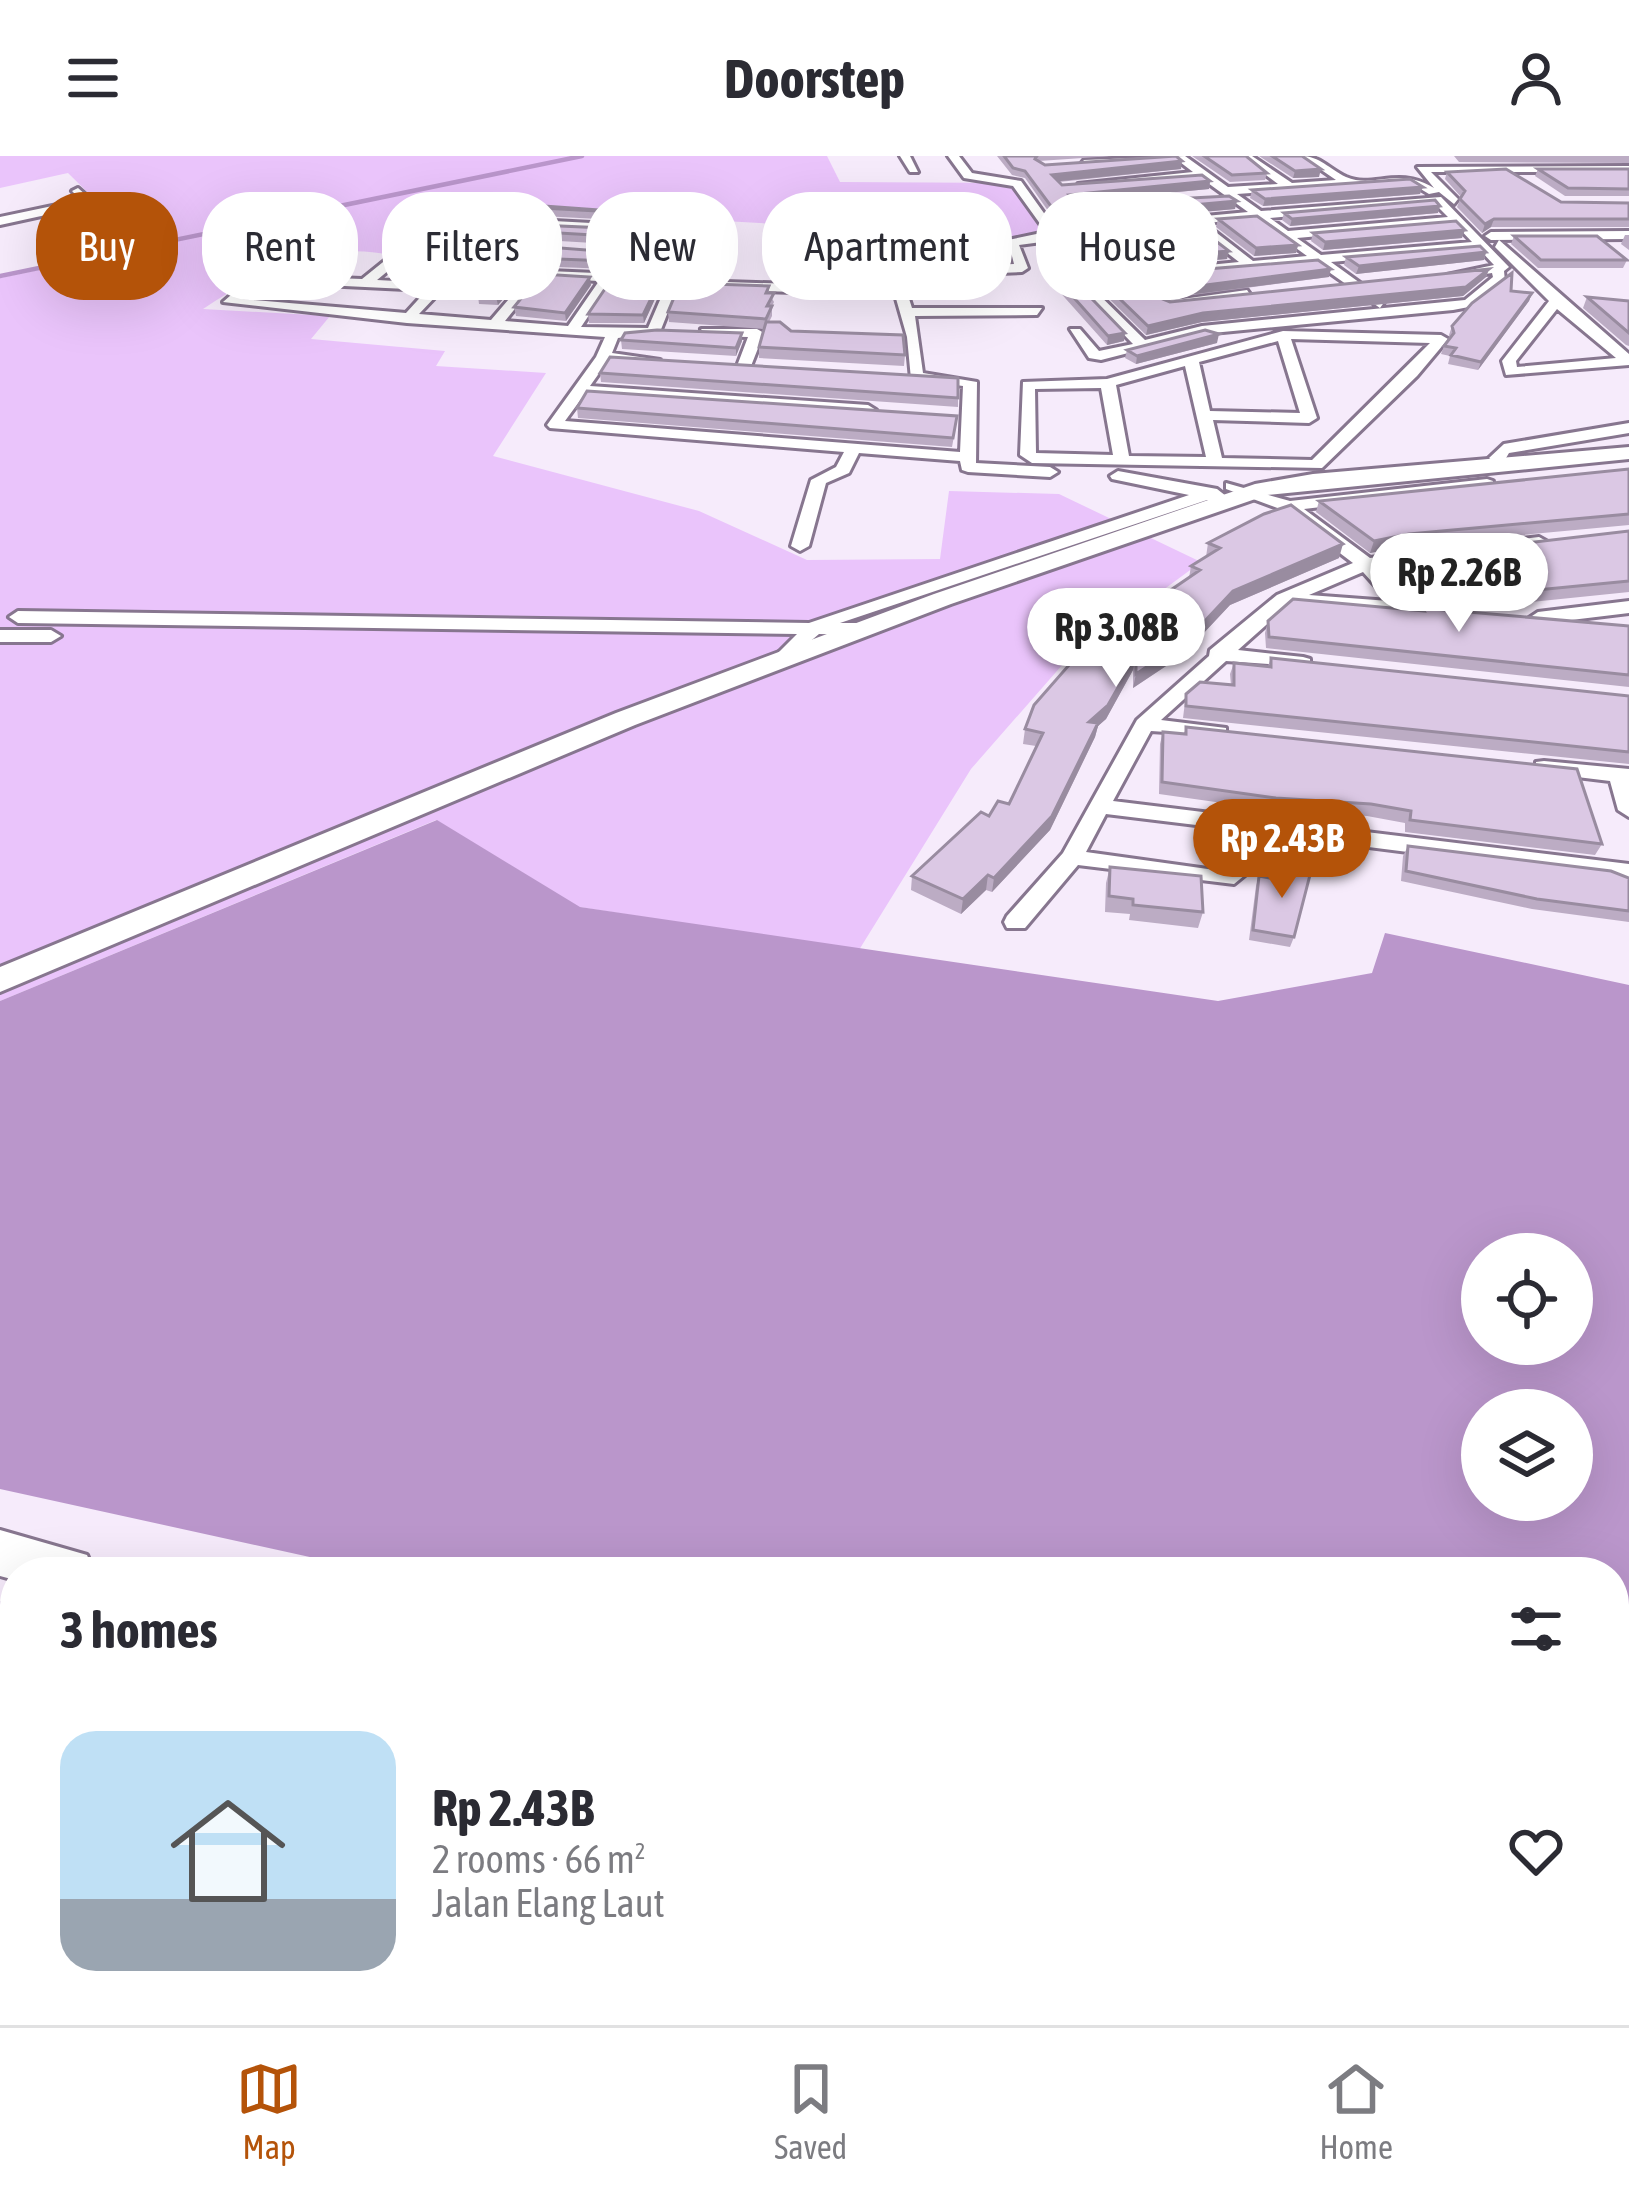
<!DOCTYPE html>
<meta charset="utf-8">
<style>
body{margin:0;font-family:"Asap Condensed",sans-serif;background:#f2f2f3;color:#2b2b33;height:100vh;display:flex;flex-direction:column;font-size:45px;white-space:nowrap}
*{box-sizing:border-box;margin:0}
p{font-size:39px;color:#7c7c81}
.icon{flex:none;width:66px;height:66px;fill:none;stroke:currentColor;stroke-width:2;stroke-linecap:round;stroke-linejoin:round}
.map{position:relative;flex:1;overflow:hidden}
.panel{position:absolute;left:0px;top:1401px;width:1629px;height:468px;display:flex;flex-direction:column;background:#fff;border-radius:48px 48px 0 0;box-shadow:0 12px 48px #0002}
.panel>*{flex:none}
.guide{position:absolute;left:36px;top:36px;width:1557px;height:108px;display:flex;gap:24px}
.controls{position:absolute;left:1461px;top:1077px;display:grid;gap:24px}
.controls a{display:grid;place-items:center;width:132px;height:132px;border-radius:50%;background:#fff;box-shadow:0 12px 48px #0002;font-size:60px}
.price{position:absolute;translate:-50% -102px;padding:0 27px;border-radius:42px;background:#fff;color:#222;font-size:39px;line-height:78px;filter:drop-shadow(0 3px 6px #0008)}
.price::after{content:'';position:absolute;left:50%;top:72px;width:36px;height:27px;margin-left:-18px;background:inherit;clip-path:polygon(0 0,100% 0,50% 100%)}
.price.selected{background:#b45309;color:#fff}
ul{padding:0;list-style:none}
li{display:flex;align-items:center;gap:36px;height:300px;padding:0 60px}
li span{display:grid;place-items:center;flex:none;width:336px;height:240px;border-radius:36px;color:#555}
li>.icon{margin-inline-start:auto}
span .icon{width:144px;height:144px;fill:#fffc;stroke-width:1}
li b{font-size:51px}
h2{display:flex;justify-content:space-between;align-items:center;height:144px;padding:0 60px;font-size:51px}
.chip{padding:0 42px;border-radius:48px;background:#fff;box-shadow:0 12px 48px #0002;font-size:42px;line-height:108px}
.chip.selected{background:#b45309;color:#fff}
header{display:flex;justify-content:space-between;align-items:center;height:156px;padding:0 60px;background:#fff;font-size:54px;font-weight:700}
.menu{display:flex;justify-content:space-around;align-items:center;height:168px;border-top:3px solid #e1e1e2;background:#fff;font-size:33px;color:#7c7c81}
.menu a{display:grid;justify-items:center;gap:6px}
.menu .selected{color:#b45309}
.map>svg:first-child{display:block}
.green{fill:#eac4fb}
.water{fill:#ba96cb;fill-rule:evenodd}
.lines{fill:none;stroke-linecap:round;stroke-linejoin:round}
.stream{stroke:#ba96cb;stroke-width:4.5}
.minor-casing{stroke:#87768f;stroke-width:6}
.tertiary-casing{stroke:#87768f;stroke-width:6}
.minor{fill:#fff;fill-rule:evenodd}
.tertiary{fill:#fff;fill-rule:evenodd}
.wall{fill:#bcacc4}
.shaded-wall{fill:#998ca0}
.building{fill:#dbc8e4;stroke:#998ca0;stroke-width:3}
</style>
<header><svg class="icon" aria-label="menu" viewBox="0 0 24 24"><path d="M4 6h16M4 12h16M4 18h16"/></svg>Doorstep<svg class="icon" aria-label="person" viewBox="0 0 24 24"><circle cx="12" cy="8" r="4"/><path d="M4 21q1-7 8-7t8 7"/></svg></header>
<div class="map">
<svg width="1629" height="1869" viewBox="0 0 1629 1869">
<rect width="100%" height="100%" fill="#f6ebfb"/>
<path class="green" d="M0,0H827L840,26L1013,27L1049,80L1010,85L1004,107L903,104L899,75L547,55L389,99C324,84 256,117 203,153L330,160L311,183L445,195L436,210L546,217L493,300L699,355L807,404L940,403L949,335L1059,338L1201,406L1063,508L971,613L859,794L579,751L436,664L0,845V122L144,92L68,17L0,32Z"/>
<path class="water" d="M437,664L580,751L1218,845L1372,817L1385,777L1629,829V1549L1614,1551V1416H378L0,1333V845ZM1482,1098H1572V1188H1482ZM1482,1254H1572V1344H1482Z
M0,1445L15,1449V1854H1614V1722L1629,1719V1869H0Z"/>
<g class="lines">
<path class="stream" d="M0,120L582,0"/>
<defs>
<path id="minor" d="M900,0H910L918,16H910Z
M948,0H959L972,17L1021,25L1056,74L1248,56L1201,22L1084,31L1078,28L1193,16L1176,3L1080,9L1084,4L1185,0L1228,31L1278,28L1240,0H1252L1292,27L1336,24L1301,0C1320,0 1329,13 1346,21C1374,33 1397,10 1434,32L1417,11L1629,10V16H1431L1458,43L1454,48L1439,36L1429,38L1409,26L1237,38L1261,55L1441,41L1509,111L1504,115L1505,125L1474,150L1453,154L1202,178L1101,204L1089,202L1070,173H1080L1099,195L1133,188L1065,118C1098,103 1139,115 1174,112L1132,74L1019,89L1028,112L1022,116L902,121L912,152H1042L1037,159L915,160L923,217L977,226L976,307L1050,311L1058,316L1050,321L968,316L962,314L960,305L859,297L849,317L826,327L809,390L800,395L791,390L811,324L836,311L844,296L550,272L547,269L596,201L605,181L407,167L223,146L254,119L362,123L398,94L516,63L666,71L676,61L682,65L659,99L655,121L679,128L660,176L618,182L612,197L660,204L653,208L607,206L590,230L868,249L876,254L868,259L584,239L565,265L960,296L963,230L911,223L907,181L895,139L725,134L719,130L725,126L893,131L889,117L895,113L1014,108L1008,84L1046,76L1013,30L964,22ZM1434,47L1448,61L1288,75L1270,62ZM1256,63L1307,100L1253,105L1204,67ZM1455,68L1472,86L1321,99L1297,82ZM1191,69L1239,106L1188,111L1144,73ZM516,71L661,78L647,99L642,119L453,111L434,127L377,124L406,100ZM1479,93L1494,109L1447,119L1453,123L1492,117L1493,121L1465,144L1202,170L1145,184L1081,121L1125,117L1148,133L1154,129L1147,122L1316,107L1380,152L1385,145L1331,106ZM456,119L527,122L491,164L419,158ZM540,122L599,125L568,170L505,165ZM612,125L666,130L648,172L581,171ZM262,126L427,134L406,157L242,143Z
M78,32L134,82V88L61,105V99L121,84L87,50L0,69V61L81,44L72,35Z
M1629,75V83L1491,84L1485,80L1491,76Z
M1499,84L1629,198V209L1506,219L1502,205L1549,145L1495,91ZM1557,153L1616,202L1517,211L1516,205Z
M1247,134L1252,141L1168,150L1161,146Z
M701,173H757L764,177L751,210L744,214L737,210L748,181L706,180Z
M1283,175L1441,179L1448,183L1417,220L1322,312L1032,307L1020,299L1023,226L1107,223ZM1291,183L1430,187L1312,304L1222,302L1213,264L1309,267L1317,262ZM1278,185L1300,257L1210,255L1199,206ZM1185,210L1206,301L1129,300L1116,229ZM1101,232L1113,299L1036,297L1035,233Z
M1629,267V277L1509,297L1506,302L1510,307L1502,312L1489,302L1504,288Z
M1118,315L1217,333L1235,347L1227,352L1207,344L840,467H865L874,473L865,479L819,478L782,509L772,503L797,478L18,467L9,461L18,455L809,467L1189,339L1112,323L1110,320Z
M1487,323L1493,325V331L1304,353L1370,402L1539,381L1548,386L1539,391L1379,412L1414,452L1405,458L1291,447L1238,494L1303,501L1310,503V511L1226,505L1161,564L1226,572V580L1151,575L1113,645L1629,708V724L1251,676L1245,719L1234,728L1078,709L1025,772H1007L1004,766L1007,760L1063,697L1137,564L1209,500L1210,494L1277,439L1353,407L1283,354L1226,333V327L1290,345ZM1363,416L1389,445L1309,439ZM1106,658L1229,673L1222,715L1086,696Z
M1629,445V457L1538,468L1529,462L1538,456Z
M0,474H51L61,480L51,486H0Z
M1544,605L1629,613V661L1618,654L1610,625L1536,616V606Z"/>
<path id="tertiary" d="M1629,291V303L1267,339L951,448L635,569L0,836V811L616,557L934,438L1255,328L1313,318Z
M0,1374L87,1399L94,1416H15V1424L0,1420Z
M1629,1633V1685L1614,1687V1635Z"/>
</defs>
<use href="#minor" class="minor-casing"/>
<use href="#tertiary" class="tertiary-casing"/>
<use href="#minor" class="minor"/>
<use href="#tertiary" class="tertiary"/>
</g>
<path class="wall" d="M997,0H1112L1039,5L1045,9L1181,13L1059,26L1062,29L1210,25L1209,33L1075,46L1077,48L1235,53L1058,69L1025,22L1012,19Z
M1192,0H1246L1267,17L1265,24L1230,26Z
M1259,0H1302L1319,21L1293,22Z
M1454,0H1629V7L1459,6Z
M1538,13H1629V40H1565L1535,20Z
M1447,16L1561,46L1629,47V71H1491L1482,77L1457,51L1461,41L1445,23Z
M1252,34L1420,38L1263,50L1250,42Z
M541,52L654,58L655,66L542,60Z
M1284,57H1438L1290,70L1282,64Z
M1218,63L1298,89L1296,97L1254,100L1216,71Z
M1156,69L1227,103L1189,106L1155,77Z
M507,74L650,82L645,90L508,82Z
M1313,77L1462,82L1323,94L1311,85Z
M1625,79H1629V94L1621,88Z
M1514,80L1627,104L1623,112H1538L1511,88Z
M1486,96L1484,104L1356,118L1344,109L1346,101Z
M639,98L640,106L634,114L485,108L484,100Z
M1042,106L1067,113L1065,115L1124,185L1107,189L1041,115Z
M1489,113L1486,121L1463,140L1202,166L1146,179L1091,125L1092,116L1149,129L1329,121L1163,143L1170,146Z
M518,126L498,149L479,148L478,140L482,135L481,130Z
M591,129L566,165L516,160L514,151Z
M769,130V137L774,146L772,150V160L769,166L791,175L905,199L904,210L759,202V191L764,173L669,166L668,156Z
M659,134L644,167H589L588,158Z
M1511,135L1532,137L1529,145L1478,214L1448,208L1450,200L1441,198L1444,190L1450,182L1449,179L1452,170Z
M1587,141L1629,145V190L1626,189L1583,152Z
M621,184L742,185L736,200L622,193Z
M1217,187L1136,208L1125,202L1127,194Z
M600,217L958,222V251L601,226Z
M577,252L956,269L952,291L578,262Z
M1629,313V369L1405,390L1370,397L1316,356L1319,345Z
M1629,375V436L1501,449L1413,443L1387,414L1391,403Z
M1208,387L1339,402L1230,449L1184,498L1133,532V514L1106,563L1098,570L1095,581L1050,674L992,736L986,734L961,758L911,734L912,720L989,660L1009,648L1036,590L1023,588L1025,573L1107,484L1189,422L1191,410L1206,401Z
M1422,452L1629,470V531L1266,492L1265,477L1268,465L1421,455Z
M1271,502L1629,540V608L1183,562L1186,538L1231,529L1230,518L1234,507L1268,510Z
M1186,571L1602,688L1595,699L1405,676V667L1367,660L1272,654L1159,638L1160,588L1163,576L1184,578Z
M1408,690L1629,722V766L1532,753L1401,725L1403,700Z
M1286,705L1294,781L1290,791L1249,784L1256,730L1259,720L1280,724Z
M1110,711L1203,756L1198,772L1129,764L1130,758L1105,756L1106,727Z"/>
<path class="shaded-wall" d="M1182,5L1181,13L1051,26L1052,19Z
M1321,13L1319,21L1293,22L1295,15Z
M1210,25L1209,33L1068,46L1069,39Z
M1423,31L1420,38L1263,50L1265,43Z
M1237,45L1235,53L1058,69L1059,61Z
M1440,50L1438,57L1290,70L1292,63Z
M1494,63L1491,71L1482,77L1485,68Z
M1465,74L1462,82L1323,94L1325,86Z
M1298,89L1296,97L1254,100L1256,92Z
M1229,95L1227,103L1189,106L1191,98Z
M1486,96L1484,104L1356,118L1359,110Z
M1331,113L1329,121L1157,143L1159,135Z
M1489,113L1486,121L1463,140L1202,166L1146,179L1148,170L1203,157Z
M516,118L518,126L498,149L496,141Z
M590,121L591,129L566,165L565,157Z
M659,126V134L644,167L643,159Z
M1532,137L1529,145L1478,214L1481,206Z
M742,177V185L736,200V192Z
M1125,177L1124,185L1107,189L1108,180Z
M1219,178L1217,187L1136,208L1137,200Z
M1409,378L1405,390L1370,397L1374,385Z
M1343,388L1339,402L1230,449L1184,498L1133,532L1136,518L1233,435Z
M1136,500L1133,514L1106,563L1098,570L1095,581L1050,674L992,736L994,722L1089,566Z
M988,719L986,734L961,758L963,743Z"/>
<path class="building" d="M1004,0H1037L1035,3L1045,9L1176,0L1182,5L1052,19L1062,29L1202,19L1210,25L1069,39L1077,48L1229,40L1237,45L1059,61L1025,15L1013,12Z
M1204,0H1246L1267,17L1232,19Z
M1272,0H1302L1321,13L1295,15Z
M1506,13L1561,46L1629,47V63H1494L1485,68L1460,43L1465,35L1447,16Z
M1538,13H1629V33L1568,32Z
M1410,23L1423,31L1265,43L1252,34Z
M1435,44L1440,50L1292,63L1284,57Z
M544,50L654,58L541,52Z
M1257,60L1298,89L1256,92L1218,63Z
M1456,65L1465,74L1325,86L1313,77Z
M1191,66L1229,95L1191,98L1156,69Z
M515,68L649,74L644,82L507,74Z
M1514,80H1597L1627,104H1541Z
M495,87L639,98L634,106L484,100Z
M1480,90L1486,96L1359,110L1346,101Z
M1068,104L1063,113L1125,177L1108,180L1042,106Z
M1318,104L1331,113L1159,135L1160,142L1170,146L1489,113L1466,131L1203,157L1148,170L1092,116L1125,113L1149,129L1158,124V117Z
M493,117L516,118L496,141L478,140L486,131L481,130Z
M1512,117L1511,135L1532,137L1481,206L1451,199L1456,192L1444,190L1454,177L1452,170L1472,147Z
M541,118L590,121L565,157L514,151Z
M613,121L659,126L643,159L588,158Z
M680,127L769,130L766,137H774L767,150H772L766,163L668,156Z
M1587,141L1629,145V177Z
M766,166H780L791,175L903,179L905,199L759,191Z
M657,174L742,177L736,192L621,184L625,177Z
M1205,174L1219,178L1137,200L1127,194Z
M610,201L958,222V242L600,217Z
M587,235L957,260L953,282L577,252Z
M1629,313V358L1409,378L1374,385L1319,345Z
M1291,349L1343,388L1233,435L1187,484L1136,518V500L1108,549L1089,566L1098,567L1052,660L994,722L988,719L963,743L912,720L981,656L989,660L998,645L1009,648L1043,577L1025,573L1034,549L1076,501L1102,482L1107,484L1124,466L1200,414L1191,410L1220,392L1208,387L1264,358Z
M1629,375V425L1506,437L1418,431L1391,403Z
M1293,443L1424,455L1422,452L1629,470V519L1269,481L1268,465Z
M1271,502L1629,540V596L1186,550V538L1200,526L1234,529V507L1271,511Z
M1186,571L1577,613L1602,688L1410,664L1411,655L1371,648L1276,642L1162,626L1163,576L1186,578Z
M1408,690L1611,715L1629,722V755L1537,743L1406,715Z
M1286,705L1312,711L1294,781L1253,774L1259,720L1281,724Z
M1110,711L1201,720L1203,756L1133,749V743L1109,740Z"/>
</svg>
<div class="controls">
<a><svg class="icon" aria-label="locate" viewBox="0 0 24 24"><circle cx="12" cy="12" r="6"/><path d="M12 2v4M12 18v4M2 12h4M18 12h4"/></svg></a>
<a><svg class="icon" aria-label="layers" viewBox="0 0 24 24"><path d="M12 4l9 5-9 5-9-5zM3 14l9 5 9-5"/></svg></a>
</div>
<b class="price" style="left:1459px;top:479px">Rp 2.26B</b>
<b class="price" style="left:1116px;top:534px">Rp 3.08B</b>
<b class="price selected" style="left:1282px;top:745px">Rp 2.43B</b>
<div class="guide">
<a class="chip selected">Buy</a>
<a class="chip">Rent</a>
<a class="chip">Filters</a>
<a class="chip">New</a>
<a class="chip">Apartment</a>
<a class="chip">House</a>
</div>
<section class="panel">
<h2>3 homes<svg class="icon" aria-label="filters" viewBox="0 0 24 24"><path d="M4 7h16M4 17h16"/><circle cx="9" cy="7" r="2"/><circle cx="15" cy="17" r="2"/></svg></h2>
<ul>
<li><span style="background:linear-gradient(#bfe0f5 70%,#9aa5b1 0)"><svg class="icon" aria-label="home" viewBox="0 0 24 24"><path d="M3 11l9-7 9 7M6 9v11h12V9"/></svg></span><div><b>Rp 2.43B</b><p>2 rooms · 66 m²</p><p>Jalan Elang Laut</p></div><svg class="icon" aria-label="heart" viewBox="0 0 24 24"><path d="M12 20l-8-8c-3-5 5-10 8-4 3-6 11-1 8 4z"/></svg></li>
</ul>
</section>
</div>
<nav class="menu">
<a class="selected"><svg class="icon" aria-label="map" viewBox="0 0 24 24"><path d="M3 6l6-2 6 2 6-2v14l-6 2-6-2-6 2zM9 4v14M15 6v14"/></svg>Map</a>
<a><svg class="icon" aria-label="saved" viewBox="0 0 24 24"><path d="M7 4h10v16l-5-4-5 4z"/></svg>Saved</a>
<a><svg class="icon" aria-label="home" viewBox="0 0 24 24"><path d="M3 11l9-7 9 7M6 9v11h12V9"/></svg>Home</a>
</nav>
